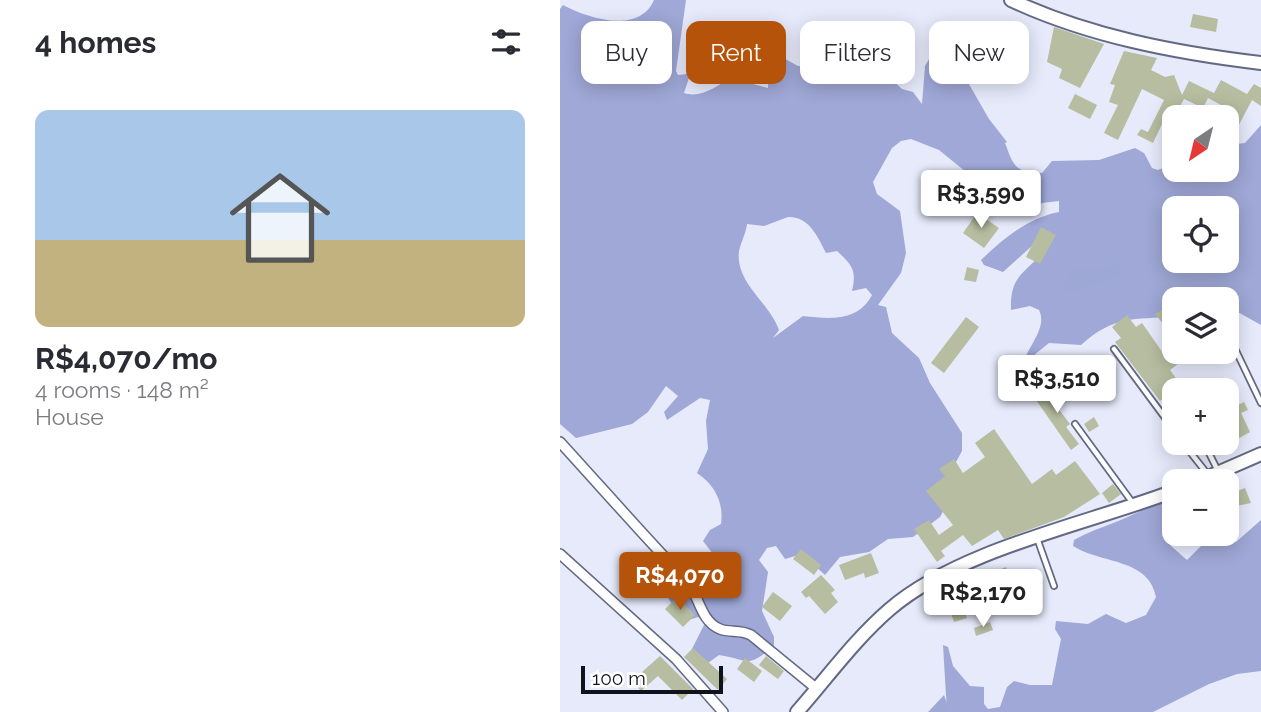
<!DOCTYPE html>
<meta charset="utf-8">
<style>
body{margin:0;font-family:Raleway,sans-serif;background:#f7f7f7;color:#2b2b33;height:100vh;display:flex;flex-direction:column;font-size:26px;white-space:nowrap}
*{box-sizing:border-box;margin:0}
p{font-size:23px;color:#7c7c81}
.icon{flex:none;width:38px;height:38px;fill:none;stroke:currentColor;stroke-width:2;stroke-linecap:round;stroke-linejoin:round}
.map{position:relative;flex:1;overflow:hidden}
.sheet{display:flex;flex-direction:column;background:#fff;width:560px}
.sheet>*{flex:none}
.guide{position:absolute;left:21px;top:21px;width:574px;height:63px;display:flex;gap:14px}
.needle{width:46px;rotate:215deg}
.buttons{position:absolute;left:602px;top:105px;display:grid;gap:14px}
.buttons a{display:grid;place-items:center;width:77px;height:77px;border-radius:14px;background:#fff;box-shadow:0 4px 18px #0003;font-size:35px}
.scale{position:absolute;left:21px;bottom:18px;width:142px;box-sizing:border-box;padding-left:7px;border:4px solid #11131c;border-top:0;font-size:19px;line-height:24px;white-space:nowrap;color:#11131c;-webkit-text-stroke:5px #fff;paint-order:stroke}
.price{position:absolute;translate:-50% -60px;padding:0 16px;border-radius:7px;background:#fff;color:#222;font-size:23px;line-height:46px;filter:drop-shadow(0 2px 4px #0008)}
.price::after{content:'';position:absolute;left:50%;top:42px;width:21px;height:16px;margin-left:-10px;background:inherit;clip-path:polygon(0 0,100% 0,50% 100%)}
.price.active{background:#b45309;color:#fff}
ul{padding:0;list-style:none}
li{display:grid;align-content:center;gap:14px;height:371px;padding:0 35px}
li span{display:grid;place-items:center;height:217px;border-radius:14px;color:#555}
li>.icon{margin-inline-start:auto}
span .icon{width:126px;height:126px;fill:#fffc;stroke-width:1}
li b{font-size:30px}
h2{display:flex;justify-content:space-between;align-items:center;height:84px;padding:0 35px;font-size:30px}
.tag{padding:0 24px;border-radius:14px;background:#fff;box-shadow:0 4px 18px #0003;font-size:24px;line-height:63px}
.tag.active{background:#b45309;color:#fff}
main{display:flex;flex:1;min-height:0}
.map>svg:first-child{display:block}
.forest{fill:#9fa8d6;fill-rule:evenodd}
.water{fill:#9ea8d5}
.building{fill:#b6bda0}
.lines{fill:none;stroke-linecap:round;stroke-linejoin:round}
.lane-casing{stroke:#646983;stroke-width:8}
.street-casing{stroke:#646983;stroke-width:12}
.secondary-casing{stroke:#646983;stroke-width:16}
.lane{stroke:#fff;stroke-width:4.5}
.street{stroke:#fff;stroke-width:9}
.secondary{stroke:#fff;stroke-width:12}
</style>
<main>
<section class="sheet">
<h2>4 homes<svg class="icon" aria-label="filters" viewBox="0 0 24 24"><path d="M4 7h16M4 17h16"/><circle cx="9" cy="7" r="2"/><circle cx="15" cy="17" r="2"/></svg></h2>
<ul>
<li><span style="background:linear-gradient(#a9c7e8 60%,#c2b280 0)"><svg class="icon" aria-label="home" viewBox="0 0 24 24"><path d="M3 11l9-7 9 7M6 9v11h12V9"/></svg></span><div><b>R$4,070/mo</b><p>4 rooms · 148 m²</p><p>House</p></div></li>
</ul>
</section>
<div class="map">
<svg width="701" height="712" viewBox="0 0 701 712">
<rect width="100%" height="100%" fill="#e6eafb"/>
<path class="forest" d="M94,0H126L116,71L118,75L127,74L129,78L124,93C141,99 158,85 171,78L208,88V78L188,70L185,59L178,55V46L187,38L238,66L258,67L310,59L342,89L353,92L362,104L365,66L372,54L406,79L429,119L447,142L445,143C454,167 455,172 482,173L492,161L539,160L575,148L584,153L592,168L598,170L614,163V170H667V145L685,143L701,125V325L667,306V299H614V317C574,319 553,316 521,345L489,343L463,364C467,347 488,328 479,310L470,306L451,310C450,281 459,276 479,257L473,245L443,272L424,265L421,260C444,238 468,218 499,212V201L482,203L465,215L416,210L414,205L419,191L411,176L379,150L351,139L341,141L332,148L313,182L317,194L340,211L346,253L341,273L318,305L326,307L332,333L359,358L370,383L402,433V451L391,471L389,500L380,517L353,537L328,539L309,552L280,557L265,575L242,554L225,559L216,546L207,548L199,560L208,572L202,611L214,637V646C185,669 191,660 159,655L148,663L131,651L146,621L138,617L123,622L101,586L103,581C121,572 144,573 163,567L143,541L150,530L161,524C164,503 155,485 137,473L148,449L146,421L150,400L140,398L107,420L104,412L118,396L106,386L88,412L72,424L16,438L0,424V9L3,5C27,18 79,35 94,0ZM614,208H667V261H614ZM228,217C249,216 258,237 266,253L277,251C292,265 297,270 292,291L306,288L312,295C298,322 270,319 243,316L213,338L219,330C210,303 175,283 179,251C181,242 186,233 187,224L204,226Z
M614,499V534H621L610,545L627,560L653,534H660L665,541L676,542L701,520V671L677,674L649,684L593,712H387L383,645L388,647L393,666L410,686L424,687V704L428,709L440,707L447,687L454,681L470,685H492L501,639L495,629L496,621L528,624L546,614L566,623L586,615L596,597C589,558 541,564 513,546L514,540C533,529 554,524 574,514C590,507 597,500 614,499Z"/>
<path class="water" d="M559,264L564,274L511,293L501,285L512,270H532Z
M384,695L390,712H368L370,710Z"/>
<path class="building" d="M633,14L658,19L656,32L630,27Z
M494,27L544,44L520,88L499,78L502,69L487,62Z
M564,51L597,58L591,70L605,77L614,75L622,95L629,81L654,93L661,80L687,94L694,84L701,88V106L692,100L673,136L667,133V126L674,112L648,98L643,108L624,99L614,117V129L602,124L593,143L577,135L581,129L588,132L604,100L582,89L558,140L544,133L558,105L549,102L555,85L550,84Z
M515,94L537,105L530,119L508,108Z
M417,213L439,228L424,248L403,233Z
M481,227L496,235L480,264L466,257Z
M407,267L419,270L416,282L404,280Z
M612,304L614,309V337L595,314Z
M567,315L576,327L582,323L603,353L612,347L623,360L610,370L621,385L600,401L555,342L561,338L552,327Z
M406,317L419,327L384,373L371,363Z
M496,385L503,396L494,403L510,424L506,427L519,444L511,450L476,400Z
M684,402L688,410L681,413L690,432L667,445V410Z
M534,417L539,426L529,432L524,424Z
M434,429L472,484L492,469L496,475L515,461L540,494L504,517L444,539L438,530L412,546L403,535L381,551L385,556L377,562L354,529L369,520L379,535L393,525L366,491L385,476L379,469L394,459L403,473L425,457L415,443Z
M553,484L561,494L549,503L542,493Z
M685,488L691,503L667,508V495Z
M241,549L261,565L254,575L233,559Z
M311,553L319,573L305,578L304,573L285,580L279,565Z
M446,567L454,590L439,595L431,573Z
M261,575L275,590L271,593L278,602L265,614L249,596L246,598L241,592Z
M417,586L425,606L405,613L407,618L394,622L387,601L412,593L410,589Z
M213,592L232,606L220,621L202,607Z
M117,597L135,615L123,627L105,609Z
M430,622L433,630L416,636L414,628Z
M133,648L167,679L158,690L124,657Z
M100,656L133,689L122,700L98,676L81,691L72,681Z
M206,656L224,671L218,679L199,665Z
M185,658L202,671L194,682L177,669Z"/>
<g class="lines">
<defs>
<path id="lane" d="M667,332L701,403
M554,349L614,430
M515,424L572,502
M623,443L649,476
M644,443L657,469
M477,538L494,586"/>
<path id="street" d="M0,442C42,488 84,536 127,581C139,595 140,621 160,629C170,633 180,629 191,635L257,689
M0,554L116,659L163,712"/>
<path id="secondary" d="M451,0C528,36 616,53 701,63
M639,481L701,454
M237,712C267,678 295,639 330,609C400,549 527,524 614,491"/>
</defs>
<use href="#lane" class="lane-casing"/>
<use href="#street" class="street-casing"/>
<use href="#secondary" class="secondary-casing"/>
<use href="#lane" class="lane"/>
<use href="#street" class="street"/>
<use href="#secondary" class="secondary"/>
</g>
</svg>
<div class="buttons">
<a><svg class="needle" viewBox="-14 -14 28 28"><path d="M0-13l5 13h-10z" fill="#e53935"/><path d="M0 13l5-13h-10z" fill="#7c7c81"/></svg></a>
<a><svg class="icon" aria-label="locate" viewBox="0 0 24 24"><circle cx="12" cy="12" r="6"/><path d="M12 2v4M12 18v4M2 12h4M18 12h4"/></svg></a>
<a><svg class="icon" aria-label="layers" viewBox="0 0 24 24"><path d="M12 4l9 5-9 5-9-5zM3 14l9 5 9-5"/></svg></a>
<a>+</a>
<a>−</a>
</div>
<div class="scale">100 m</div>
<b class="price" style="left:421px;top:230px">R$3,590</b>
<b class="price" style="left:497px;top:415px">R$3,510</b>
<b class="price active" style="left:120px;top:612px">R$4,070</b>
<b class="price" style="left:423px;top:629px">R$2,170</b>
<div class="guide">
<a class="tag">Buy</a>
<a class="tag active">Rent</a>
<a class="tag">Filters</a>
<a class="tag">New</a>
</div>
</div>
</main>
